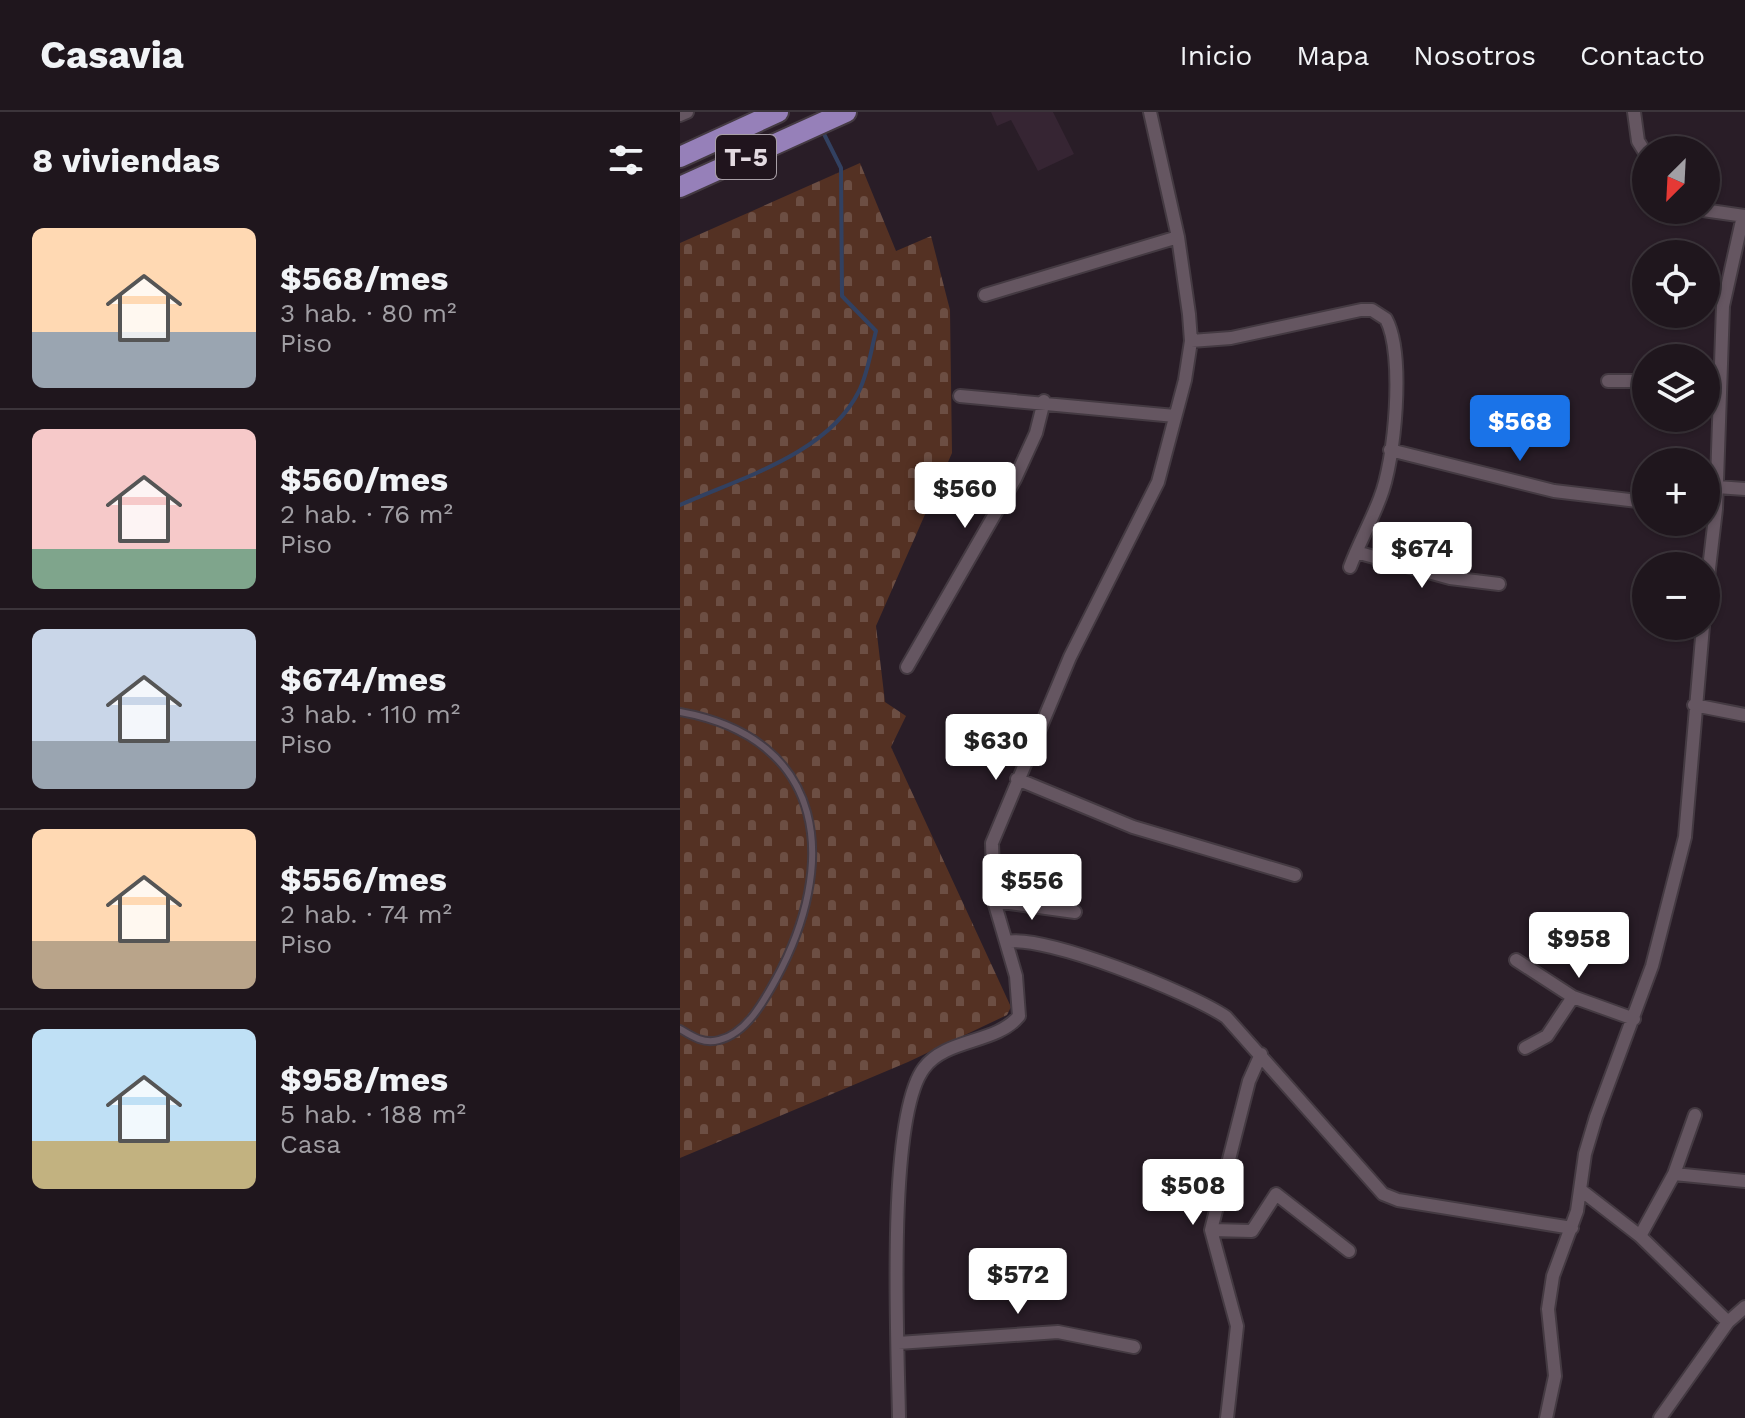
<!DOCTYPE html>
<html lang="es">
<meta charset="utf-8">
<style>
body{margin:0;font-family:"Work Sans",sans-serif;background:#271f26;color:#f1f3f6;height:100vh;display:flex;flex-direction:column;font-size:30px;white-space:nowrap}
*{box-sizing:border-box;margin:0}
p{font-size:26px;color:#a19fa4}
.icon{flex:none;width:44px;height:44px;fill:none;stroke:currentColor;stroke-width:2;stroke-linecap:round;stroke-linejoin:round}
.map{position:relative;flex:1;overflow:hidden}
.drawer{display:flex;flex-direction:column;background:#1f161d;width:680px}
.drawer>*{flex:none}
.needle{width:52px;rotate:204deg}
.fabs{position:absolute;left:952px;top:24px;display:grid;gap:16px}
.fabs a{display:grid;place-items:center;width:88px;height:88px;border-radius:50%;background:#1f161d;box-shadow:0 2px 6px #0004,0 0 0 2px #3c353b;font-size:40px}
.price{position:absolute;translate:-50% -68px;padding:0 18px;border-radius:8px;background:#fff;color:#222;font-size:26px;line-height:52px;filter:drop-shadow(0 2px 4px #0008)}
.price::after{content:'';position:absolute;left:50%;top:48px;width:24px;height:18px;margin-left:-12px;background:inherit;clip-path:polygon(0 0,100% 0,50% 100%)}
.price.current{background:#1a73e8;color:#fff}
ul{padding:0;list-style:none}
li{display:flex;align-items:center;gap:24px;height:200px;padding:0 32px}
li+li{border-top:2px solid #3c353b}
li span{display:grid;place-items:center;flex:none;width:224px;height:160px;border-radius:12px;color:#555}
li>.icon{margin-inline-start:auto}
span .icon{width:96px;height:96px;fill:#fffc;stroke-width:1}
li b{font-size:34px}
h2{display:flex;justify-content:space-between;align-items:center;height:96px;padding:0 32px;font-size:34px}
header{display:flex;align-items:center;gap:48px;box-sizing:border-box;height:112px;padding:0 40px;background:#1f161d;border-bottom:2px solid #3c353b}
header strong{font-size:38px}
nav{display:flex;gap:44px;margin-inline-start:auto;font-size:28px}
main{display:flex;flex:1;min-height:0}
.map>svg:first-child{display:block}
.built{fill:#362533}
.cemetery{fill:url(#cemetery-stones)}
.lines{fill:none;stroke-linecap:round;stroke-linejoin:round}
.stream{stroke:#324161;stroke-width:4}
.service-casing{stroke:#443a42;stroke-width:10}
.minor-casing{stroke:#443a42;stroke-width:16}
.trunk-casing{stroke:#443a42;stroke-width:24}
.service{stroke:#655661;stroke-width:6}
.minor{stroke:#655661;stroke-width:12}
.trunk{stroke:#9680b9;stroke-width:20}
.labels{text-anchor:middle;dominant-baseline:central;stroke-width:7;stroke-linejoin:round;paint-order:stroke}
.shield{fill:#20141d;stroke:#a89fa6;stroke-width:2}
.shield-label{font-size:26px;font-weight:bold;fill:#e3dae1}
</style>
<header>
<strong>Casavia</strong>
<nav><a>Inicio</a><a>Mapa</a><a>Nosotros</a><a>Contacto</a></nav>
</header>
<main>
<section class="drawer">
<h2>8 viviendas<svg class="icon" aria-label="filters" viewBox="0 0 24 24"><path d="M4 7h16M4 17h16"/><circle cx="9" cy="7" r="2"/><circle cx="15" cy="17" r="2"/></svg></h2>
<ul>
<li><span style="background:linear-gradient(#ffd9b3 65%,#9aa5b1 0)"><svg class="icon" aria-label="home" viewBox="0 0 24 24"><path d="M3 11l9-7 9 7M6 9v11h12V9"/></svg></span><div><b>$568/mes</b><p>3 hab. · 80 m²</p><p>Piso</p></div></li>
<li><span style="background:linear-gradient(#f6c9c9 75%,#7fa58c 0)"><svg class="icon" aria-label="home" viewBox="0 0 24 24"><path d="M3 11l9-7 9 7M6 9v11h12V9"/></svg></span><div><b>$560/mes</b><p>2 hab. · 76 m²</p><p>Piso</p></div></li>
<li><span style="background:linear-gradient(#c9d6e8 70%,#9aa5b1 0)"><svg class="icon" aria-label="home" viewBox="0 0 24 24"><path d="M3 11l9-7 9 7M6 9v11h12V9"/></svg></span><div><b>$674/mes</b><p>3 hab. · 110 m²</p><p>Piso</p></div></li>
<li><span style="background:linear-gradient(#ffd9b3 70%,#b9a48a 0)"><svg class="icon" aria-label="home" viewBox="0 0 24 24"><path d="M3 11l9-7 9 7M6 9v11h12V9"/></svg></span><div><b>$556/mes</b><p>2 hab. · 74 m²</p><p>Piso</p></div></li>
<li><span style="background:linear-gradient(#bfe0f5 70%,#c2b280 0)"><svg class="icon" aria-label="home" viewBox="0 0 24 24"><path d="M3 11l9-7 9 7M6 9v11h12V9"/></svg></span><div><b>$958/mes</b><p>5 hab. · 188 m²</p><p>Casa</p></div></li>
</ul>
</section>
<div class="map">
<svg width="1065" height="1306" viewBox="0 0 1065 1306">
<defs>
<pattern id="cemetery-stones" width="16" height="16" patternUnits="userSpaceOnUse" patternTransform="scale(2)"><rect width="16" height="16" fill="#543123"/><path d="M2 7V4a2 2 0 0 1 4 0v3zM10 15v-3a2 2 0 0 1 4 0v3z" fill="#6c4e43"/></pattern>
</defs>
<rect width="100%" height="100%" fill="#291d27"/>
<path class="built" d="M311,0H373L394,42L358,59L331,8L317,14Z"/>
<path class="cemetery" d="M180,51L216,139L251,124L270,198L272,341L196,514L205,590L226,604L211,635L331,895L327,903L228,950L0,1046V131Z"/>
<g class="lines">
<path class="stream" d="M0,393C60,366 148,342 179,279C188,261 191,238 196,219L162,184L161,56L141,16"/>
<defs>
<path id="service" d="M0,600C149,627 158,753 96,867C84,889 66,922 39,928C24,932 13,925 0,917"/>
<path id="minor" d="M954,0L958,29L966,42
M0,3L7,0
M1023,98L1065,104
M305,183L498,125
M511,229L551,226L681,198H692L706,207C725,242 715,349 700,386C691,410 679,431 670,455
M928,269H966
M280,284L495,304
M710,338L874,379L966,390
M1037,375L1065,377
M676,440L770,466L819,472
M1026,482L1036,397L1043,194L1063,104
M227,555L335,367L356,321L364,289
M1014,593L1065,603
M337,667L453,715L615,763
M314,789L395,800
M326,830C364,822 511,881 546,905L703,1082L718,1088L892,1116
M836,848L893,885L954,907
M845,936L867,924L893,885
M994,1062L1065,1069
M902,1079L960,1124L1048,1210
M531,1118L572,1119L596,1082L669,1139
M960,1124L994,1062L1015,1003
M218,1231L378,1220L454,1235
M219,1306C218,1236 206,1006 244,956C266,926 316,932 339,904L336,864L314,789L312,731L390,545L478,370L505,268L511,229L509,202L498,125L470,0
M547,1306L557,1214L531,1118L569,969L581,942
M866,1306L875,1264L868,1197L873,1164L897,1099L905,1042L916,1005L972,854L1005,725L1023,514
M980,1306L1048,1210L1065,1195"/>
<path id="trunk" d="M0,45L98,0
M0,75L166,0"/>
</defs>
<use href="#service" class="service-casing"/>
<use href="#minor" class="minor-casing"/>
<use href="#trunk" class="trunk-casing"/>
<use href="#service" class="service"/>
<use href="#minor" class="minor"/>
<use href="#trunk" class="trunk"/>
</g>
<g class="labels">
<rect class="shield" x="36" y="23" width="60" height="44" rx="6"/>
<g class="shield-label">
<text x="66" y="45">T-5</text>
</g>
</g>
</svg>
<div class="fabs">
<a><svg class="needle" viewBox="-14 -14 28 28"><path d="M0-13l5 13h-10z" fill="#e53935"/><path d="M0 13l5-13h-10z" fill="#a19fa4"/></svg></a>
<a><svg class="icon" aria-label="locate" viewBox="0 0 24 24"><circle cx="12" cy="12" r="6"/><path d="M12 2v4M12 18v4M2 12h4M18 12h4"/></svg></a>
<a><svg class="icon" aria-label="layers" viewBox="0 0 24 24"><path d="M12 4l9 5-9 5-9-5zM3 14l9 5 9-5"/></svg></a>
<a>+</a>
<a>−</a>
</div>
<b class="price current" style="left:840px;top:351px">$568</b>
<b class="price" style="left:285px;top:418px">$560</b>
<b class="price" style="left:742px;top:478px">$674</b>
<b class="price" style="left:316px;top:670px">$630</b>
<b class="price" style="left:352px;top:810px">$556</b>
<b class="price" style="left:899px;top:868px">$958</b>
<b class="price" style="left:513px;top:1115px">$508</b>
<b class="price" style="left:338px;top:1204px">$572</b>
</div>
</main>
